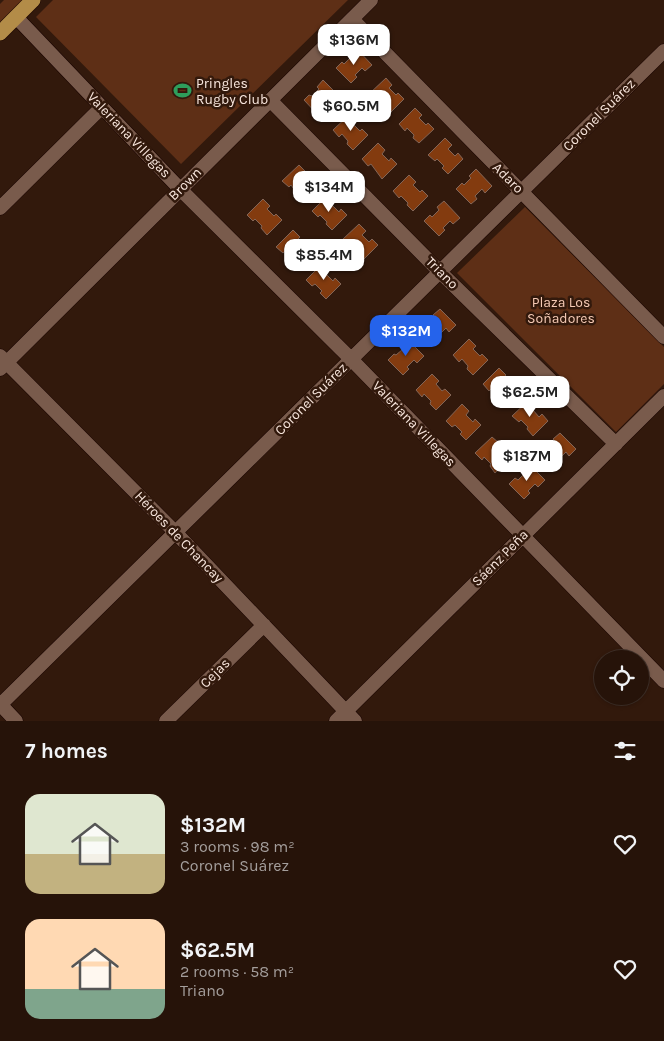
<!DOCTYPE html>
<meta charset="utf-8">
<style>
body{margin:0;font-family:Karla,sans-serif;background:#2e1c12;color:#f1f3f6;height:100vh;display:flex;flex-direction:column;font-size:19px;white-space:nowrap}
*{box-sizing:border-box;margin:0}
p{font-size:16px;color:#a49e9c}
.icon{flex:none;width:28px;height:28px;fill:none;stroke:currentColor;stroke-width:2;stroke-linecap:round;stroke-linejoin:round}
.map{position:relative;height:721px;overflow:hidden}
.drawer{display:flex;flex-direction:column;background:#261309;flex:1}
.drawer>*{flex:none}
.fabs{position:absolute;left:594px;top:650px;display:grid;gap:10px}
.fabs a{display:grid;place-items:center;width:55px;height:55px;border-radius:50%;background:#261309;box-shadow:0 1px 4px #0004,0 0 0 1px #42322a;font-size:25px}
.price{position:absolute;translate:-50% -42px;padding:0 11px;border-radius:10px;background:#fff;color:#222;font-size:16px;line-height:32px;filter:drop-shadow(0 1px 2px #0008)}
.price::after{content:'';position:absolute;left:50%;top:30px;width:15px;height:11px;margin-left:-8px;background:inherit;clip-path:polygon(0 0,100% 0,50% 100%)}
.price.current{background:#2563eb;color:#fff}
ul{padding:0;list-style:none}
li{display:flex;align-items:center;gap:15px;height:125px;padding:0 25px}
li span{display:grid;place-items:center;flex:none;width:140px;height:100px;border-radius:15px;color:#555}
li>.icon{margin-inline-start:auto}
span .icon{width:60px;height:60px;fill:#fffc;stroke-width:1}
li b{font-size:21px}
h2{display:flex;justify-content:space-between;align-items:center;height:60px;padding:0 25px;font-size:21px}
.map>svg:first-child{display:block}
.green{fill:#5e2f16}
.building{fill:#833b0f;stroke:#846556}
.lines{fill:none;stroke-linecap:round;stroke-linejoin:round}
.minor-casing{stroke:#190400;stroke-width:15}
.major-casing{stroke:#190400;stroke-width:16}
.minor{stroke:#795b4c;stroke-width:14}
.major{stroke:#b38c48;stroke-width:15}
.labels{text-anchor:middle;dominant-baseline:central;stroke-width:5;stroke-linejoin:round;paint-order:stroke}
.poi-label{font-size:14px;fill:#f9e7de;stroke:#32190c;text-anchor:start}
.street-label{font-size:14px;fill:#f9e7de;stroke:#32190c}
.park-label{font-size:14px;fill:#f5cab5;stroke:#32190c}
</style>
<div class="map">
<svg width="664" height="721" viewBox="0 0 664 721">
<rect width="100%" height="100%" fill="#32190c"/>
<path class="green" d="M4,0H23L0,22V4Z
M53,0H348L181,164L36,17Z
M525,207L664,347V384L616,432L457,273Z"/>
<path class="building" d="M356,48L372,65L365,71L362,68L355,75L357,77L351,83L336,68L342,62L344,64L351,57L349,54Z
M386,78L392,85L389,88L396,95L398,93L404,99L389,114L378,99L375,101L369,94Z
M323,80L340,97L333,104L329,100L322,107L325,110L319,116L304,100L309,95L312,96L319,89L317,87Z
M415,108L422,115L419,118L426,125L428,123L434,129L419,143L413,138L414,135L407,128L405,131L399,124Z
M350,114L356,121L353,124L360,131L362,129L368,135L353,150L347,144L348,141L342,134L339,137L333,130Z
M445,138L452,145L448,149L455,156L458,153L463,159L448,174L442,168L444,166L437,159L435,161L428,155Z
M378,143L385,150L382,154L389,161L391,158L397,164L382,179L371,164L368,166L362,159Z
M299,165L306,172L302,175L309,182L312,180L317,185L302,200L291,185L289,187L282,181Z
M476,169L492,186L485,193L482,189L475,196L477,199L471,204L456,189L462,183L464,185L471,178L469,176Z
M409,175L416,182L413,185L420,192L422,190L428,196L413,211L407,205L408,203L401,196L399,198L393,191Z
M328,195L335,201L332,205L339,212L341,209L347,215L332,230L326,224L327,222L320,215L318,217L312,211Z
M263,199L270,206L267,209L274,216L276,214L282,220L267,235L261,228L262,226L255,219L253,221L247,215Z
M444,201L460,218L453,224L450,221L443,228L445,230L439,236L424,221L430,215L432,217L439,210L437,207Z
M359,224L366,231L362,235L369,242L372,239L378,245L363,260L351,245L349,247L342,240Z
M293,230L300,237L296,241L303,248L306,245L312,251L296,266L290,260L292,258L285,251L283,253L276,247Z
M323,263L330,270L326,274L333,281L335,278L341,284L326,299L320,293L322,291L315,284L312,286L306,280Z
M440,309L456,325L449,332L446,328L439,335L441,338L435,344L420,328L426,323L428,324L435,317L433,315Z
M469,339L476,346L473,349L480,356L482,354L488,360L473,375L467,369L468,366L462,359L459,362L453,355Z
M408,340L424,356L417,363L414,360L407,367L409,369L403,375L388,360L394,354L396,355L403,349L401,346Z
M499,368L506,375L503,378L510,386L512,383L518,389L503,404L497,398L498,396L491,389L489,391L483,384Z
M432,374L439,381L436,384L442,391L445,389L451,395L436,410L430,404L431,401L424,394L422,397L416,390Z
M529,400L536,406L533,410L539,417L542,414L548,421L533,436L527,429L528,427L521,420L519,422L512,416Z
M462,404L469,411L466,415L473,422L475,419L481,425L466,440L460,434L462,432L455,425L452,427L446,421Z
M560,433L576,449L569,456L566,452L559,459L561,462L555,468L540,453L546,447L548,448L555,441L553,439Z
M492,437L499,443L495,447L502,454L505,452L511,458L495,473L490,466L491,464L484,457L482,460L475,453Z
M529,464L545,480L538,487L535,484L528,491L530,493L524,499L509,484L515,478L518,480L525,473L522,470Z"/>
<g class="lines">
<defs>
<path id="minor" d="M16,17L180,189L351,359L664,681
M352,19L664,337
M270,100L440,272L616,444
M0,208L102,107
M0,356L175,532L355,721
M0,369L371,0
M0,704L16,721
M0,705L664,51
M166,721L264,625
M336,721L664,396"/>
<path id="major" d="M0,33L33,0"/>
</defs>
<use href="#minor" class="minor-casing"/>
<use href="#major" class="major-casing"/>
<use href="#minor" class="minor"/>
<use href="#major" class="major"/>
</g>
<defs>
<symbol id="stadium-bare" viewBox="-9 -9 18 18"><path d="M0-5a6.5 5 0 1 0 0 10a6.5 5 0 1 0 0-10ZM-3.5-1.8h7v3.6h-7Z" fill="#2e9e5b" stroke="#32190c" stroke-width="2.5" paint-order="stroke"/></symbol>
</defs>
<g fill-rule="evenodd">
<use href="#stadium-bare" x="170" y="78" width="25" height="25"/>
</g>
<g class="labels">
<g class="poi-label">
<text x="196" y="83">Pringles<tspan x="196" dy="16">Rugby Club</tspan></text>
</g>
<g class="street-label">
<text transform="translate(599 115) rotate(-45)">Coronel Suárez</text>
<text transform="translate(129 135) rotate(46)">Valeriana Villegas</text>
<text transform="translate(508 178) rotate(45)">Adaro</text>
<text transform="translate(185 184) rotate(-45)">Brown</text>
<text transform="translate(442 273) rotate(45)">Triano</text>
<text transform="translate(311 399) rotate(-45)">Coronel Suárez</text>
<text transform="translate(414 424) rotate(46)">Valeriana Villegas</text>
<text transform="translate(179 537) rotate(46)">Héroes de Chancay</text>
<text transform="translate(500 558) rotate(-45)">Sáenz Peña</text>
<text transform="translate(215 673) rotate(-45)">Cejas</text>
</g>
<g class="park-label">
<text x="561" y="302">Plaza Los<tspan x="561" dy="16">Soñadores</tspan></text>
</g>
</g>
</svg>
<div class="fabs">
<a><svg class="icon" aria-label="locate" viewBox="0 0 24 24"><circle cx="12" cy="12" r="6"/><path d="M12 2v4M12 18v4M2 12h4M18 12h4"/></svg></a>
</div>
<b class="price" style="left:354px;top:66px">$136M</b>
<b class="price" style="left:351px;top:132px">$60.5M</b>
<b class="price" style="left:329px;top:213px">$134M</b>
<b class="price" style="left:324px;top:281px">$85.4M</b>
<b class="price current" style="left:406px;top:357px">$132M</b>
<b class="price" style="left:530px;top:418px">$62.5M</b>
<b class="price" style="left:527px;top:482px">$187M</b>
</div>
<section class="drawer">
<h2>7 homes<svg class="icon" aria-label="filters" viewBox="0 0 24 24"><path d="M4 7h16M4 17h16"/><circle cx="9" cy="7" r="2"/><circle cx="15" cy="17" r="2"/></svg></h2>
<ul>
<li><span style="background:linear-gradient(#dfe7d0 60%,#c2b280 0)"><svg class="icon" aria-label="home" viewBox="0 0 24 24"><path d="M3 11l9-7 9 7M6 9v11h12V9"/></svg></span><div><b>$132M</b><p>3 rooms · 98 m²</p><p>Coronel Suárez</p></div><svg class="icon" aria-label="heart" viewBox="0 0 24 24"><path d="M12 20l-8-8c-3-5 5-10 8-4 3-6 11-1 8 4z"/></svg></li>
<li><span style="background:linear-gradient(#ffd9b3 70%,#7fa58c 0)"><svg class="icon" aria-label="home" viewBox="0 0 24 24"><path d="M3 11l9-7 9 7M6 9v11h12V9"/></svg></span><div><b>$62.5M</b><p>2 rooms · 58 m²</p><p>Triano</p></div><svg class="icon" aria-label="heart" viewBox="0 0 24 24"><path d="M12 20l-8-8c-3-5 5-10 8-4 3-6 11-1 8 4z"/></svg></li>
</ul>
</section>
